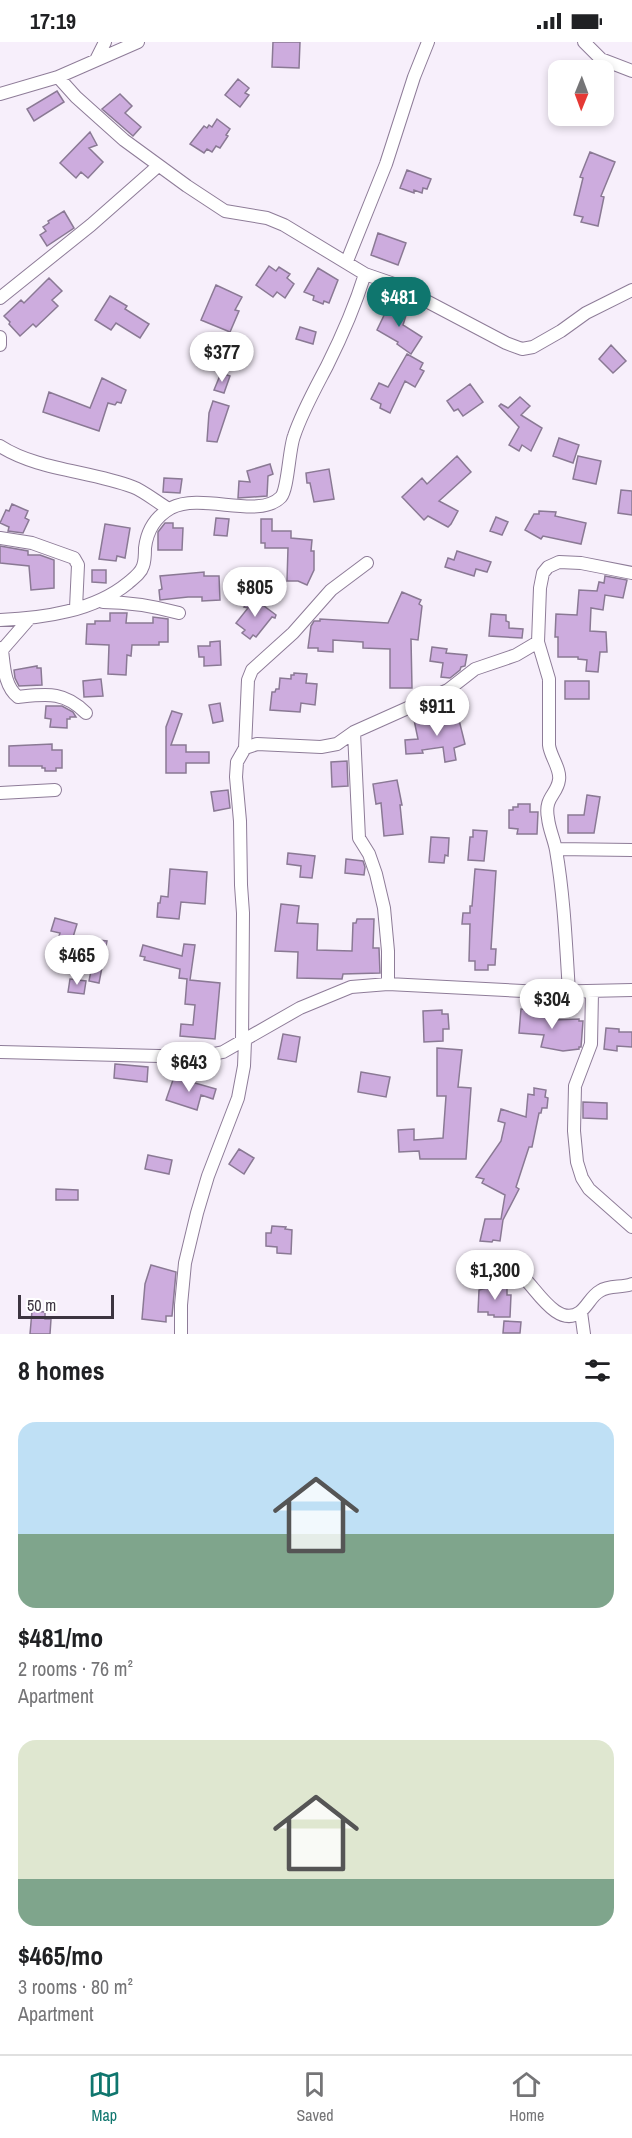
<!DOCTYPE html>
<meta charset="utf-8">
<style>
body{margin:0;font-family:"Archivo Narrow",sans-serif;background:#f2f2f2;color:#202124;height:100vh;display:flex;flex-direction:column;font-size:22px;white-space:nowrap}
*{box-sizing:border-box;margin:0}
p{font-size:20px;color:#757577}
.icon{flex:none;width:33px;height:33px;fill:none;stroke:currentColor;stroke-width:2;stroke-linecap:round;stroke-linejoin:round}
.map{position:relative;height:1292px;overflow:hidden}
.sheet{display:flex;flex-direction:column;background:#fff;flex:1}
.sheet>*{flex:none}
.needle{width:39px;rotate:181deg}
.buttons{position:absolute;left:548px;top:18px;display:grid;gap:12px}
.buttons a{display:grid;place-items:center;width:66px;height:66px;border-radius:12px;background:#fff;box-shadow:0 3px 9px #0003;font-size:30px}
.scale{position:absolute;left:18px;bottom:15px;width:96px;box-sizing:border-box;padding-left:6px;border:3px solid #3c3440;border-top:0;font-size:16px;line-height:21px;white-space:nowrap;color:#3c3440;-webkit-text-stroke:4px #fff;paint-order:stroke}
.price{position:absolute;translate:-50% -51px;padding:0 14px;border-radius:21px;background:#fff;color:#222;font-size:20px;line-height:39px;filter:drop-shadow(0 2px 3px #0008)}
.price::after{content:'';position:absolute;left:50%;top:36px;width:18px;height:14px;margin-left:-9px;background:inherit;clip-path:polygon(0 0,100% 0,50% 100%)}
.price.current{background:#0f766e;color:#fff}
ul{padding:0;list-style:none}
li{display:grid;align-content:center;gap:12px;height:318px;padding:0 18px}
li span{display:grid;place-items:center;height:186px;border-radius:18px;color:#555}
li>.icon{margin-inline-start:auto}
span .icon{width:108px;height:108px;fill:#fffc;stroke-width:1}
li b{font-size:26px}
h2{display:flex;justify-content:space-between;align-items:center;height:72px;padding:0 18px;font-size:26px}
.status{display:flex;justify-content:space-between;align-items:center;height:42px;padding:0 30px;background:#fff;direction:ltr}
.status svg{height:16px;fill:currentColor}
.dock{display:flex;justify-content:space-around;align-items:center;height:84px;border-top:2px solid #e0e0e0;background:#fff;font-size:16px;color:#757577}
.dock a{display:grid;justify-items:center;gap:3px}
.dock .current{color:#0f766e}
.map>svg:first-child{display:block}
.building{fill:#cdacde;stroke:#8a7994;stroke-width:1.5}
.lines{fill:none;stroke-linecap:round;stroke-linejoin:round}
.minor-casing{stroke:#8e7c98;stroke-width:14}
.minor{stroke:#fff;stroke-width:12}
</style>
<div class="status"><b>17:19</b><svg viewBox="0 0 49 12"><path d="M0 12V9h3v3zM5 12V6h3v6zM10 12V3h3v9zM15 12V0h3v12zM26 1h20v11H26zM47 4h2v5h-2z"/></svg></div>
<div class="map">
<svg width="632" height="1292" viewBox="0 0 632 1292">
<rect width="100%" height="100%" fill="#f7effb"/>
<path class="building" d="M273,0H300L299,26L272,25Z
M238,37L249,46L245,51L249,53L240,65L225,53Z
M57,49L64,60L34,79L27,67Z
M120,52L132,64L125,71L141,85L133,94L102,67Z
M217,77L230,87L226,93L228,94L220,106L216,104L212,110L207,107L204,111L190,102L204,84L207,86L209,83L212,85Z
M90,90L97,103L89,106L103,120L88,136L81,130L76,136L60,121Z
M590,110L615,120L601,154L604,155L598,184L581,180L583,175L574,173L583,136L580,135Z
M407,128L431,137L427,147L423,146L422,151L414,148V151L400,146Z
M64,169L74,186L47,204L40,193L46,189L43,185L49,181L48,179Z
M378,191L406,201L398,223L371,213Z
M269,224L276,229L279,225L290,232L287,236L294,242L285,256L277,250L273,255L256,243Z
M318,226L338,238L329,261L324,259L323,262L313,258L314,254L304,250Z
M49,236L62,249L52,258L58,264L36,285L33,282L20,294L9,282L10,280L4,274L21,258L24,261Z
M216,243L242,255L235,268L239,269L230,290L201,278Z
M110,254L127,264L125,267L149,282L140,296L116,281L111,288L95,278Z
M399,262L408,267L403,283L422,295L411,312L397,302L398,300L377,288L389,263L397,267Z
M300,285L316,290L313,302L296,297Z
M611,303L626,319L613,331L599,317Z
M407,312L423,321L420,327L424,329L415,345L405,339L390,371L380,366L381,362L371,357L379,341L388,345Z
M221,331L230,334L224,351L214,348Z
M102,336L126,348L121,361L117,360L115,363L108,361L99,389L43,370L49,350L90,366Z
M470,342L483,360L463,374L458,367L454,369L447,359Z
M520,355L530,364L521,373L542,386L531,409L522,403L519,409L509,403L519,385L499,364L501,362L508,366Z
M213,359L229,364L217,400L207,399L209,371Z
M559,396L579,403L573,421L553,414Z
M457,414L471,430L439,459L458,469L451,482L448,485L428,474L424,478L402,455L422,436L427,442Z
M578,414L601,419L596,442L573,437Z
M270,422L273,432L268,434L267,454L238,456L239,439L250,440L247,429Z
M329,427L334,457L314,460L310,441H307L306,431Z
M164,436L182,437L180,451L163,450Z
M621,448L632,449V473L618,471Z
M12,462L28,469L25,476L29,478L23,491L8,489L9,485L0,481L6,468L9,469Z
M539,469L556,470L555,474L586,481L581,502L543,494L541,497L525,488L534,472H539Z
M496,475L508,480L502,493L490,489Z
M216,476L229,477L227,494L214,493Z
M261,477H272V489H291V496L312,498L311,509H314V528L307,543L298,539H287L288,506H265V501H261Z
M165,481H173V486H183L182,508H158V490Z
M105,482L130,486L125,516L117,514L116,519L99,517Z
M0,504L28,509V513H40L54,518V546L31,548L29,524L0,521Z
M457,509L491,520L487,530L476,527L474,534L445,525L448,516L454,518Z
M92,528H106V541L92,540Z
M204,530V534H219L220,558L202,559V555H188L160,558L159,548L162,547L160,534Z
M605,534L627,538L623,556L605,553L603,568L591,566L590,589L606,590L607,610H600L598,630L586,629L587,618L578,617V615H558V595H555L556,572L577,573L579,548L597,549L599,540L604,541Z
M402,550L421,558L419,562L422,564L418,598L411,597L412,646H390V607L363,606V600L333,598V610L318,609V606H308L311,584L314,579H320V577L388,581Z
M252,555L276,573L275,576L272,575L256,595L253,593L250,597L242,591L245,588L236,581L248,566L244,565Z
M110,571H127L126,581H153V575L168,577V600H159V603H132L131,614L127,613L126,633L108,632L109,603L86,602L87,582H95V579H110Z
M491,572L506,573V579L509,580V586L523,587L522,596L489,594Z
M220,599L221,623L204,624V615H199L198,604H210V600Z
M432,605L447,607L446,611L467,613L465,624L461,625L460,628L450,636L441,635L443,621L430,619Z
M37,624V626H41L42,643L19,644L15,636L14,628Z
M294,631L307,632L306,641L317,642L315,663L301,661L300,670L270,668L272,650H275L276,647H279L280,636L291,637V633H294Z
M101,637L103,654L84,655L83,639Z
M565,639H589V657H565Z
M220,661L223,679L213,681L209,663Z
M46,664H62L73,670L76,675H70V677H67V686L50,685L51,677L45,676Z
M172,669L182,672L171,703H186V710H209V721H186V731H166V685Z
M458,674L465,702L454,706L456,718L445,720L443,705L422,708L423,711L406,712L405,698L418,697L414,678L426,679V681Z
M52,702V708H62V726H56V729H45V726H42V724H9V704Z
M347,719L348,744L332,745L331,720Z
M397,738L402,763H400L403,792L384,794L381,761L376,762L373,742Z
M228,748L230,766L214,769L211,750Z
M587,753L600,755L594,791H568V773H584Z
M518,762H530V770H538L537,792H517L518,787L509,786V768H513V765H518Z
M473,788L487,789L484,819L468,818L470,795H473Z
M431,795L449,796L448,814L445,813L444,821L429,820Z
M288,811L315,814L312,836L300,835L301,824L287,822Z
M346,817L363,819L365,825L364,833L345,831Z
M170,827L207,830L205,862L181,860L179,877L157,875L158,861H160L161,854L168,855Z
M475,827L496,829L491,907H496L495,923H488V928H475V919H469L470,882H462L463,871H470V864H472Z
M281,862L299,864L297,881L318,882L317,908L352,909L353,881H356L357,877H374L373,906H379L380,931L343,932L342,937L297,936L298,910L275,909Z
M55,876L77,882L70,905L57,901L60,891L51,889Z
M97,898L107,899L99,941L89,939Z
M184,902L195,903L190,938L220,941L215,997L180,994L181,982L193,983L195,963L185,962L187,937L179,936L180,927L144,918L145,915L140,914L143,903L182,914Z
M70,937L86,939L84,952L68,950Z
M521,967L536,968V972L554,973L553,978L579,977V979H583L581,1005H579V1007L563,1009L541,1005L544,993L519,991Z
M442,968V972H448L449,987H443V999L424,1000L423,969Z
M606,986L619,987V990H632V1005L617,1004V1009L604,1007Z
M283,992L300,995L296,1020L278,1017Z
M437,1006L462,1008L458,1045L471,1046L466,1117H420L419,1109L399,1110L398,1088L414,1087V1098L443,1096L446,1054H437Z
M115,1022L148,1025L147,1040L114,1036Z
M361,1030L390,1035L386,1055L358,1050Z
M174,1035L216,1047L213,1057L201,1053L197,1068L166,1058Z
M534,1046L546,1048L545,1055L548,1056L547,1066H542L541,1071H539L532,1105H529L516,1145L519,1147L503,1178L500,1199L493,1198L492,1200L480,1199L485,1177H501L505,1153L482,1141L484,1137L476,1135L501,1099L505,1081L498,1079L501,1067L526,1075L528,1052L534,1053Z
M583,1060L607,1061V1077L583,1076Z
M239,1107L254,1116L244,1132L229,1122Z
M148,1113L172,1118L169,1132L145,1127Z
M56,1147L78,1148V1158H56Z
M272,1184L286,1185L285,1187L292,1188L291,1212L277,1211V1205L266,1204V1191H271Z
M151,1223L176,1230L172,1274H166V1280L142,1277L145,1242Z
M491,1243H507V1253H511L510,1275H494V1273H488V1270H478L479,1248L491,1245Z
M32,1269L45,1270V1277H51L50,1292H30Z
M504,1279L521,1280L520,1291H503Z"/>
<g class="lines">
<defs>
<path id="minor" d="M584,0L601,17L632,29
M96,18L105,0
M58,35L76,55L124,98L187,144L225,169L267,176L284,183L365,232L394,242L506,301L522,307L533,305L561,289L586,271L632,248
M0,52L58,35L138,0
M347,219L386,122L414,35L428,0
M0,256L91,183L158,124
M0,295V303
M0,404C37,428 91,429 133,445C144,449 158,461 169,467
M0,496L32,501L74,516L78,523L76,566
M103,560C130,560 153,564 179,571
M0,578C44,576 94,569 128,541C134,536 141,531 143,524C145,519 145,512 145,506C147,489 155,475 171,466C202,450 259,478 281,455C288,447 289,407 294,394C302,370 315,347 327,324C342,294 355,264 365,232
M0,606L2,608C4,623 4,644 18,655C47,652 64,649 86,671
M2,608L29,577
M354,690L359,796L369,812L376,832L384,866L388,909V942
M245,706L248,638L252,628L293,591L331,548L367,521
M0,751L55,748
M556,807L632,808
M569,950C566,903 564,854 556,808C554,797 549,787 548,776C544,755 557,753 559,738C561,727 550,714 549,703V637L538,600L540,546L543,531L548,525L559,520L581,521L632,531
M592,950L591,1002L575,1044L574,1089L577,1120L582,1136L589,1147L632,1185
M242,1000L243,871L241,843L240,779L236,735L237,720L245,706L257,702L321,705L337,702L354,690L448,648L475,627L516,613L538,600
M0,1010L199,1015L223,1010L300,966L351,945L388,942L542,950L632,948
M525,1237C538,1250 559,1286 580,1270C588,1264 591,1254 600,1249C609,1243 622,1246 632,1242
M581,1270L584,1292
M181,1292V1263L185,1221L197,1171L208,1134L238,1056L244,1024L245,999"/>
</defs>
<use href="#minor" class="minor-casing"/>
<use href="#minor" class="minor"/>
</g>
</svg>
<div class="buttons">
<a><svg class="needle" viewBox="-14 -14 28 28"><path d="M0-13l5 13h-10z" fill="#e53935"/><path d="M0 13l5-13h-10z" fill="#757577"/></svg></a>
</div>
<div class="scale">50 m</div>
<b class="price current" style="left:399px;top:286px">$481</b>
<b class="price" style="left:222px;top:341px">$377</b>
<b class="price" style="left:255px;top:576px">$805</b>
<b class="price" style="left:437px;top:695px">$911</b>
<b class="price" style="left:77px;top:944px">$465</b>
<b class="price" style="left:552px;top:988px">$304</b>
<b class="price" style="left:189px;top:1051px">$643</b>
<b class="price" style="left:495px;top:1259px">$1,300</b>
</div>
<section class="sheet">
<h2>8 homes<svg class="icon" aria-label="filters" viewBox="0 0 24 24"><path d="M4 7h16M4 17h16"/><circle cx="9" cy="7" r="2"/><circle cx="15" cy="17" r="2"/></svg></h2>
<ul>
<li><span style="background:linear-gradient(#bfe0f5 60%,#7fa58c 0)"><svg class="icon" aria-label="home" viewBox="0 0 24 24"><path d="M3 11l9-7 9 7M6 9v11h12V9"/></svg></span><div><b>$481/mo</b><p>2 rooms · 76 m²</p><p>Apartment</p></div></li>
<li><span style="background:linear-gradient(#dfe7d0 75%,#7fa58c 0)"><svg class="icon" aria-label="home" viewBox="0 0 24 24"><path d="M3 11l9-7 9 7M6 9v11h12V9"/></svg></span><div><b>$465/mo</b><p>3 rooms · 80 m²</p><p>Apartment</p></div></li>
</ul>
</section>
<nav class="dock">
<a class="current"><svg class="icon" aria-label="map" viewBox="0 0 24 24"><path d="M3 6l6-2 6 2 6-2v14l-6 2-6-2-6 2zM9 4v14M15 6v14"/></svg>Map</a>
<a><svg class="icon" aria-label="saved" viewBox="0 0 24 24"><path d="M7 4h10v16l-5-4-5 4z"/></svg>Saved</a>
<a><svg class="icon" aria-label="home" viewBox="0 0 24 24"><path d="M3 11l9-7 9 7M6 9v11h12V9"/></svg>Home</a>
</nav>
